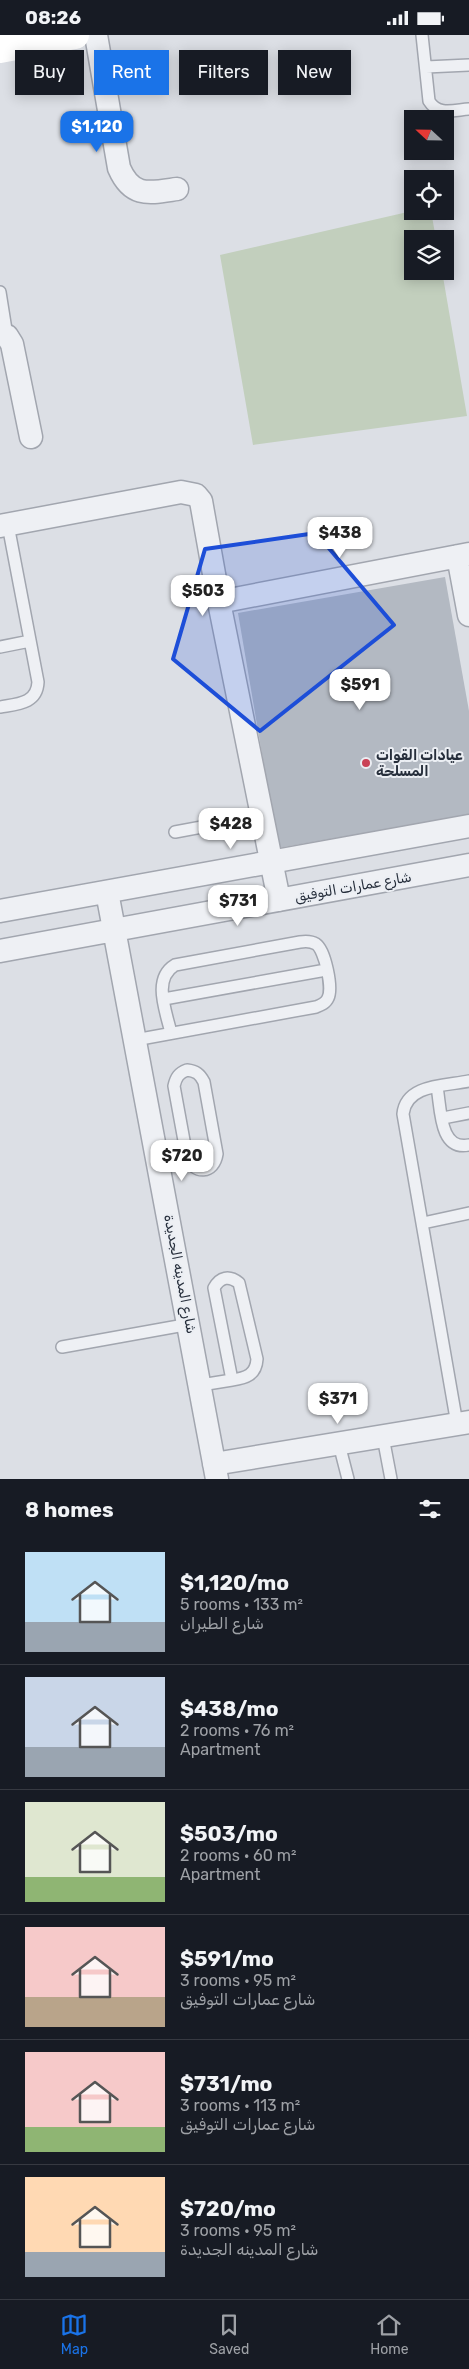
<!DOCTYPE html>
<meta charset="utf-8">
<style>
body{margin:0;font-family:Rubik,Vazirmatn,sans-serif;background:#242831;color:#f1f3f6;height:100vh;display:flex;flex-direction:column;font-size:19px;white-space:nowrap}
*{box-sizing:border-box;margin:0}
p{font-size:16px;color:#9ea1a6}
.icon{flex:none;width:28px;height:28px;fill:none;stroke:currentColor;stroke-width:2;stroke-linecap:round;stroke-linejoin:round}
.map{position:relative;height:1444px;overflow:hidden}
.side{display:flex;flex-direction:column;background:#171b24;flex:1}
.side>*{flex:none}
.guide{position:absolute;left:15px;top:15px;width:440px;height:45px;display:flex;gap:10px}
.needle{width:32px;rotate:292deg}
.controls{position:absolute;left:404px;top:75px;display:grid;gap:10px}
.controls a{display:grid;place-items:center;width:50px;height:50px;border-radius:0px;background:#171b24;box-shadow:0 2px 12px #0003;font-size:25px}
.price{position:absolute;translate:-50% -42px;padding:0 11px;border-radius:10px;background:#fff;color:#222;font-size:16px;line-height:32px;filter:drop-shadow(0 1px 2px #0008)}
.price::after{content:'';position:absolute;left:50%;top:30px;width:15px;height:11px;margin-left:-8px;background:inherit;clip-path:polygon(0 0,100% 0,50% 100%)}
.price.current{background:#1a73e8;color:#fff}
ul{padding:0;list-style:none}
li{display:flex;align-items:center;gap:15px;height:125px;padding:0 25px}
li+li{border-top:1px solid #363941}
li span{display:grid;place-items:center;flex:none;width:140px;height:100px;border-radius:0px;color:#555}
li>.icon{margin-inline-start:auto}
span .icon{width:60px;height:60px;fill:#fffc;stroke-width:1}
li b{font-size:21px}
h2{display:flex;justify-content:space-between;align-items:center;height:60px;padding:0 25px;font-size:21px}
.tag{padding:0 18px;border-radius:0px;background:#171b24;box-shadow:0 2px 12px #0003;font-size:18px;line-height:45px}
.tag.current{background:#1a73e8;color:#fff}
.status{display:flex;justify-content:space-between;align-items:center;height:35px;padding:0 25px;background:#171b24;direction:ltr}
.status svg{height:14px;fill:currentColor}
.menu{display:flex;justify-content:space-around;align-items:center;height:70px;border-top:1px solid #363941;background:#171b24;font-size:14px;color:#9ea1a6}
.menu a{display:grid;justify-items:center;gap:2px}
.menu .current{color:#1a73e8}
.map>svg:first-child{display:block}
.green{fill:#c2cfbd}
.building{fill:#b3b9c2}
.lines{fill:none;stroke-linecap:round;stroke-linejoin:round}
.lane-casing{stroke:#a2a6af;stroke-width:14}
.street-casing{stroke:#a2a6af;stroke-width:25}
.lane{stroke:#eef0f4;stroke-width:11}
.street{stroke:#eef0f4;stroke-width:22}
.secondary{stroke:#fff;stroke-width:28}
.marked{fill:#1d4ed8;fill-opacity:0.2;stroke:#1d4ed8;stroke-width:4;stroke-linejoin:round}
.poi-dot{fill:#c94256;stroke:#ebeef3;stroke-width:2}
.labels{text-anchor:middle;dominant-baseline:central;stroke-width:4;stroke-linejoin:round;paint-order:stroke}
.poi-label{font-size:14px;font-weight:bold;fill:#262e3b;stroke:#ebeef3;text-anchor:start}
.street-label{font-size:14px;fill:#262e3b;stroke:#ebeef3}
</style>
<div class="status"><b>08:26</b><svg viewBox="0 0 49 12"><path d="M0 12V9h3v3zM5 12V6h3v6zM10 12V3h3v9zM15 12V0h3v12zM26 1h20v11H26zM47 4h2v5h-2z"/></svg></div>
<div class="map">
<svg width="469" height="1444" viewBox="0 0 469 1444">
<rect width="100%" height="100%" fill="#dcdfe5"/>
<path class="green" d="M412,176H431L436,204H412V236H442L467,381L253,410L220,220Z"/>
<path class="building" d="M445,542L469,676V780L278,813L238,578Z"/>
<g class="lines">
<defs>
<path id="lane" d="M422,0L429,66C438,81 454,75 469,74
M426,32L469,30
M0,257L7,301
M0,612L30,606
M0,672C17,669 37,669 38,647L8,490
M175,797L261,781
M164,964L326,935
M135,1005L316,972C321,970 326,968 328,963C333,953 325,915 316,909C311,906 306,906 300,907L175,930C152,944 166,976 171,998
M187,1035C196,1036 200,1039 204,1047L217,1119C214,1139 194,1140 187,1122L174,1051C176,1042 179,1038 187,1035Z
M437,1052C441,1073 439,1116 469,1110
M443,1083L469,1078
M159,1127L187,1122
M423,1188L469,1178
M62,1312L190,1289
M201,1350L232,1345L214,1253C220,1242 229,1240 239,1248L257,1324C256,1340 246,1343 232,1345
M457,1389L403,1079C406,1049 445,1051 469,1046
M383,1402L391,1444
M339,1409L348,1444"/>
<path id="street" d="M96,0L119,133C132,163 149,158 177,154
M0,299L7,301L12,309L31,402
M0,491L181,457L196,460L201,466L219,567L279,865
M458,521L469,580
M219,567L469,519
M107,857L217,1444
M0,876L469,791
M0,916L469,830
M214,1429L469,1387"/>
</defs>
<use href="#lane" class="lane-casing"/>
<use href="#street" class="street-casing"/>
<use href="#lane" class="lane"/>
<use href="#street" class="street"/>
<path class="secondary" d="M0,14L75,0"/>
</g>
<path class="marked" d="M316,498L394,590L260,696L173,624L205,514Z"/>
<circle class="poi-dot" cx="366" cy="728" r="5"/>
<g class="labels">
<g class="poi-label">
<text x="376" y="720">عيادات القوات<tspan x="376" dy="16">المسلحة</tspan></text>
</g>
<g class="street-label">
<text transform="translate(353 852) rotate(-10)">شارع عمارات التوفيق</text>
<text transform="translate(180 1239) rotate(79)">شارع المدينه الجديدة</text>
</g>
</g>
</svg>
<div class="controls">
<a><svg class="needle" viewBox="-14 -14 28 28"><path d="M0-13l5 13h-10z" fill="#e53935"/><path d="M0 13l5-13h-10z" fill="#9ea1a6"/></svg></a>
<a><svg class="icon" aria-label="locate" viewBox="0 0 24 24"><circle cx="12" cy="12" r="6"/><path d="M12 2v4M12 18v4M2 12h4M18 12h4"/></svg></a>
<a><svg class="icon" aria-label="layers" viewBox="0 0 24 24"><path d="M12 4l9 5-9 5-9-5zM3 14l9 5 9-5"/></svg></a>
</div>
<b class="price current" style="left:97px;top:118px">$1,120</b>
<b class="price" style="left:340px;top:524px">$438</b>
<b class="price" style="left:203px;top:582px">$503</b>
<b class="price" style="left:360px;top:676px">$591</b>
<b class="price" style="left:231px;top:815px">$428</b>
<b class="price" style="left:238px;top:892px">$731</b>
<b class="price" style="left:182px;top:1147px">$720</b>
<b class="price" style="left:338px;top:1390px">$371</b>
<div class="guide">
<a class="tag">Buy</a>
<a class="tag current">Rent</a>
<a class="tag">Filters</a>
<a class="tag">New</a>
</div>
</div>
<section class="side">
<h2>8 homes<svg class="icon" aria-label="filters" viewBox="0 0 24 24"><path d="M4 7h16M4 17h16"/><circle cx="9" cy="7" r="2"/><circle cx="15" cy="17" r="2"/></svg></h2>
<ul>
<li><span style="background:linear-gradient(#bfe0f5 70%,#9aa5b1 0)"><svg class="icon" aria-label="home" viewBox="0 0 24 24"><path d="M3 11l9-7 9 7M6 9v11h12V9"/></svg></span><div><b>$1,120/mo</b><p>5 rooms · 133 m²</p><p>شارع الطيران</p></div></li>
<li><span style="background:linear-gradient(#c9d6e8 70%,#9aa5b1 0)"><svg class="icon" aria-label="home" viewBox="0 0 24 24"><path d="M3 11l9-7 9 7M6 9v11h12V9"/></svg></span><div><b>$438/mo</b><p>2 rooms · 76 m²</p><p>Apartment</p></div></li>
<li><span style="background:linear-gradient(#dfe7d0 75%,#8fb573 0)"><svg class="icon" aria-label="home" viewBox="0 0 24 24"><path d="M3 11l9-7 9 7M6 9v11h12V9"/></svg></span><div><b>$503/mo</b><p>2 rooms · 60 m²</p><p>Apartment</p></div></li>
<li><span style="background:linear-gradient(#f6c9c9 70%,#b9a48a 0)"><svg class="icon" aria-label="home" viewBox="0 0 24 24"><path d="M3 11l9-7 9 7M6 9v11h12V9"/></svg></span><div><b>$591/mo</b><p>3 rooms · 95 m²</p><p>شارع عمارات التوفيق</p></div></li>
<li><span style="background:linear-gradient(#f6c9c9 75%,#8fb573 0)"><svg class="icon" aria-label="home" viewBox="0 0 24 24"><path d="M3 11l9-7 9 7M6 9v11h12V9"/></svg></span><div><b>$731/mo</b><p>3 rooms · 113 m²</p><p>شارع عمارات التوفيق</p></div></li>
<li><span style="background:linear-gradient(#ffd9b3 75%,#9aa5b1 0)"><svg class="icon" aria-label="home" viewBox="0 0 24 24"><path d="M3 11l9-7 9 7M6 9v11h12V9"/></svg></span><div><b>$720/mo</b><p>3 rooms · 95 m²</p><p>شارع المدينه الجديدة</p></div></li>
</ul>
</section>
<nav class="menu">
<a class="current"><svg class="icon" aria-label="map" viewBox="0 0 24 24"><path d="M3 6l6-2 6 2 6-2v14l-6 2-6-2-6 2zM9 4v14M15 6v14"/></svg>Map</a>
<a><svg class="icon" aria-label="saved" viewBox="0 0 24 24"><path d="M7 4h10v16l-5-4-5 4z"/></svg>Saved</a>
<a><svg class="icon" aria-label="home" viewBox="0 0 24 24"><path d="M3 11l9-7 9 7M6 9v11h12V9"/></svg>Home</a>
</nav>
